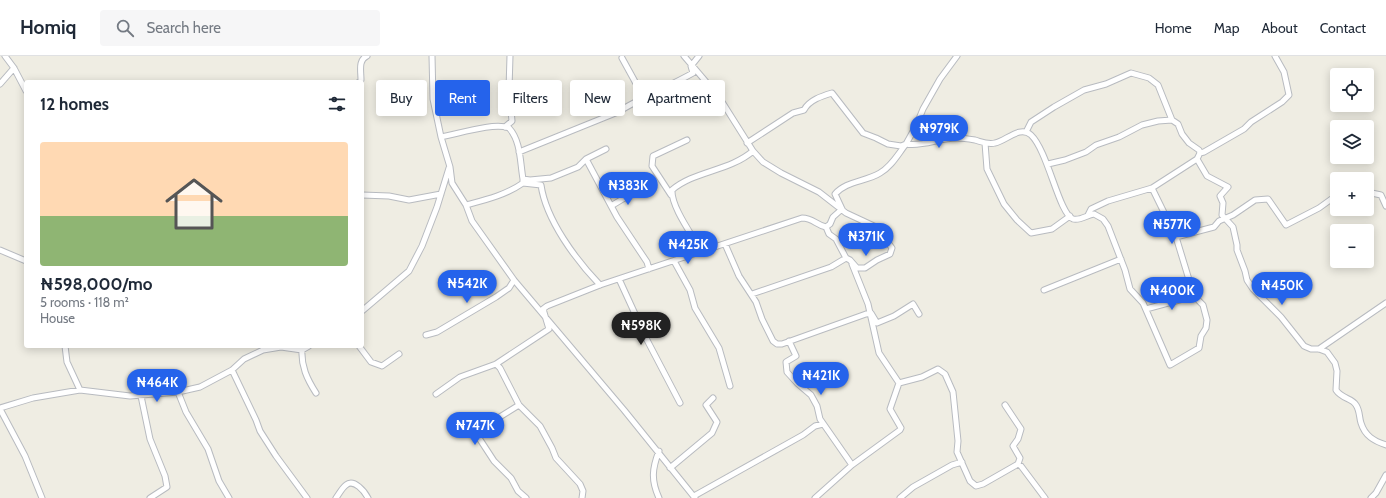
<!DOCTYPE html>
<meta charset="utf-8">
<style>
body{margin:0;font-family:Cabin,sans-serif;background:#f6f6f7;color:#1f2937;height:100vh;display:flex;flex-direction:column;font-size:15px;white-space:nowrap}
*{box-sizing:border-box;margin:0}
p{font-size:13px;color:#747a83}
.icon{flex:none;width:22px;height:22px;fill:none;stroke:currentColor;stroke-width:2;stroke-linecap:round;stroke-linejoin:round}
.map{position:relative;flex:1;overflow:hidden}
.panel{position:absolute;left:24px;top:24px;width:340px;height:268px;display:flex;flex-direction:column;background:#fff;border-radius:4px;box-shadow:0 2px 10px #0003}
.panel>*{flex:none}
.top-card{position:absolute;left:376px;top:24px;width:380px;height:36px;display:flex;gap:8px}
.tools{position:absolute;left:1330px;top:12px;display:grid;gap:8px}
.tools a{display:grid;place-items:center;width:44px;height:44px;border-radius:4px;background:#fff;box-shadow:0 2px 10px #0003;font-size:20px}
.price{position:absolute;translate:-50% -34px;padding:0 9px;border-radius:14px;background:#2563eb;color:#fff;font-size:13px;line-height:26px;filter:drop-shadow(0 1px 2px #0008)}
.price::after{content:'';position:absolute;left:50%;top:24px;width:12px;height:9px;margin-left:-6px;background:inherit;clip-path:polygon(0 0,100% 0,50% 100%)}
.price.active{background:#222;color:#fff}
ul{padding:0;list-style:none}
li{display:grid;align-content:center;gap:8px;height:212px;padding:0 16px}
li+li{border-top:1px solid #e0e1e3}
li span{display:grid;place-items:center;height:124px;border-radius:4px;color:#555}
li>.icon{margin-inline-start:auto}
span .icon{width:72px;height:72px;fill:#fffc;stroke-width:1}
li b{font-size:17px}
h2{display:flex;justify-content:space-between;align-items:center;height:48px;padding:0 16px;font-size:17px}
.tag{padding:0 14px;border-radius:4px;background:#fff;box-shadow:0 2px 10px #0003;font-size:14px;line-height:36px}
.tag.active{background:#2563eb;color:#fff}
header{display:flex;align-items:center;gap:24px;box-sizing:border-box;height:56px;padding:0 20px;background:#fff;border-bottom:1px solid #e0e1e3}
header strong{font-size:19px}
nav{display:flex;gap:22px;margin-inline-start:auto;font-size:14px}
.search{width:280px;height:36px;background:#f6f6f7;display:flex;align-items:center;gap:10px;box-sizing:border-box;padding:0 14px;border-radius:4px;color:#747a83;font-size:15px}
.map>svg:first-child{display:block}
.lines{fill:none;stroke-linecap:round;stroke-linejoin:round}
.minor-casing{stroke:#b8bbc0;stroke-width:7}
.minor{stroke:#fff;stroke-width:5}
</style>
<header>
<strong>Homiq</strong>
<div class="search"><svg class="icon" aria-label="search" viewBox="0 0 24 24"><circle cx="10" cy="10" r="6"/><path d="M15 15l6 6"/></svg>Search here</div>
<nav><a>Home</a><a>Map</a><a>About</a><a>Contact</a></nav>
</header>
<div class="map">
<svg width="1386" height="442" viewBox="0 0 1386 442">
<rect width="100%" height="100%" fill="#efede3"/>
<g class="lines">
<defs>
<path id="minor" d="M5,0L14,12L26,35
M432,0L433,43L441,81L450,111L452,127L466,149L472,165L514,224L624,354L695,442
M684,0L719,41L753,95L763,106L781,117L819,136L846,157L876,171L886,184L892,192L890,198L877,204L865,212H857L850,204L846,202L836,183L829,178L826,171
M622,2L644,42
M359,26L361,24C361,15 358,4 367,0
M0,28L14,12
M505,71L512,65L509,33L510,0
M1026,76L1031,66L1054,51L1084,34L1106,28L1131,17L1149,22L1158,29L1172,64
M441,81C458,78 494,66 509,72C521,85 520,106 523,123
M747,87L793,57L804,54C809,44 822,40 832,37L863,77L876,82L888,88L901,90L906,88L916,70L923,53L940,23L957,0
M985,87L987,113L1004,148L1017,164L1031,177L1052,173L1070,160
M519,96L618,56C642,41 668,31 693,17L691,10L699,0
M1200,97L1197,103L1207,120L1228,131L1220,140L1223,147L1222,159L1233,171L1237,189V194L1245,215L1247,224L1253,233L1281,261L1304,290L1311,293H1319L1327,296L1335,307L1337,315L1336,334C1342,343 1352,342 1356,349C1360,355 1359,361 1361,367C1365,380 1374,385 1386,389
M586,103L617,161L647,206L649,213
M1048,108L1065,104L1086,96L1096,89L1119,81L1142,69L1158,65L1172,64L1178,68L1182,78L1189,87L1199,94L1200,97L1204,96L1244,73L1251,66L1282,46L1289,39L1284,16L1275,0
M523,127L541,129C546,164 576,204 600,229
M1152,132L1176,181L1214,171L1219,165L1233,159L1255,144L1268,143L1286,169L1319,152L1337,139
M1367,136L1381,139L1386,150
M362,139L389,140L409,144L441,138
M671,139L652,110L653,100L687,84
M466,149C485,144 506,139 523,127V123L530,124L551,122L578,111L586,103L606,93
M611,150L636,135
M842,153L835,138C846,125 865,126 880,117C892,110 898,98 906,88C923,91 939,82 957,82C962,82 969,83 975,84C982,86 988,89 995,87C1006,85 1020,69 1031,79C1048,95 1059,158 1073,163C1080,165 1087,159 1094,158L1103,163L1108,170L1125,214L1130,233L1143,247L1170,309L1199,292L1201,280L1206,272L1207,264L1203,249L1194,240L1176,181
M1088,159L1091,153L1108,145L1152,132L1197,103
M826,171L830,168L833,161L842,153
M725,188L739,220L756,246L762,263L773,285L777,288H782L866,258L871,257L877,267L894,260L913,248L919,258
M0,194L26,205
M701,195C693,180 671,151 672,134C694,115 730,115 753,95
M674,205L690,234L695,252L719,292L730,330
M852,208L868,248L879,297L899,327
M619,223L647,284L680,347
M1044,234L1121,203
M752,238L831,211L846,202
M1146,253L1194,240
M362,255L409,215L422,190L437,151L449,112
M426,279L437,276L496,241L509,232L514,224
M789,285L796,300L786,306L787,316L797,327L811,339L817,350L820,363L852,409
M65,290L67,306L80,334
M359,290L371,306L382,310L399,298
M1319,293L1386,247
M302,294C301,310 307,323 316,337
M496,308L500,312L519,349L540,370L552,392L556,402L580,428L583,435L582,442
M232,314L256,364L260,375L276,400L307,442
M899,327L922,321L938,313L945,318L953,336L958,385L957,396L970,425L976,430L983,428L1018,408L1021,410L1045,442
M178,336L186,356L208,393L219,425L229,442
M436,338L460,321L496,308L549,273L543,253L547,250L600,229L802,162C813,162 816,169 826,171
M141,340L150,383L165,420L167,431L150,442
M519,349L482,372L478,376L479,382L494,405L511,422L518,435L526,442
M1005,349L1021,373L1018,383L1013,390L1020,402L1018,408
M0,352L33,342L80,334L130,340L178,336L200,331L232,314L244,303L263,294L281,291L302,294L309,290
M0,353L25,400L42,442
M670,412L712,377L717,366L706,349L713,342
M694,440L803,379L815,370L823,368
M336,442C339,438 342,432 346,429C354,422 365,436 368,442
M659,442C651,424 652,413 659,395
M815,442L852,409L900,374L901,372L890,353L899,327
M900,442L913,431L952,409L962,406
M1371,442L1376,437L1386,419"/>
</defs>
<use href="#minor" class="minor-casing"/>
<use href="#minor" class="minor"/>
</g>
</svg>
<div class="tools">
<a><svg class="icon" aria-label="locate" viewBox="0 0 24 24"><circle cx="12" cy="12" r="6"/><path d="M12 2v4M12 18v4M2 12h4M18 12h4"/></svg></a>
<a><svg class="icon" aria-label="layers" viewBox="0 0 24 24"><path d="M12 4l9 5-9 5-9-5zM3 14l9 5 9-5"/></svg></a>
<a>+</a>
<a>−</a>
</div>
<b class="price" style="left:939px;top:93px">₦979K</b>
<b class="price" style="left:628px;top:150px">₦383K</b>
<b class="price" style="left:1172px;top:189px">₦577K</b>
<b class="price" style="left:866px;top:201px">₦371K</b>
<b class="price" style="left:688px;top:209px">₦425K</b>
<b class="price" style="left:467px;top:248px">₦542K</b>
<b class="price" style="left:1282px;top:250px">₦450K</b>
<b class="price" style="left:1172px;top:255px">₦400K</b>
<b class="price active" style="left:641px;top:290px">₦598K</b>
<b class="price" style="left:821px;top:340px">₦421K</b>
<b class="price" style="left:157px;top:347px">₦464K</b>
<b class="price" style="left:475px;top:390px">₦747K</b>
<div class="top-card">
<a class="tag">Buy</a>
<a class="tag active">Rent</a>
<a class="tag">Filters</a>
<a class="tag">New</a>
<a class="tag">Apartment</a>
</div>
<section class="panel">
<h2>12 homes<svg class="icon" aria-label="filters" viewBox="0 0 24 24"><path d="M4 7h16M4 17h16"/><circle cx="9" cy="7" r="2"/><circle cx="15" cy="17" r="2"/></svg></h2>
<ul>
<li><span style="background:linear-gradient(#ffd9b3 60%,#8fb573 0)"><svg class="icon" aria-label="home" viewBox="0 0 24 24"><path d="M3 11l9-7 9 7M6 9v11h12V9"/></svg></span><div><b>₦598,000/mo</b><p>5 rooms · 118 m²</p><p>House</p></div></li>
</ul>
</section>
</div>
